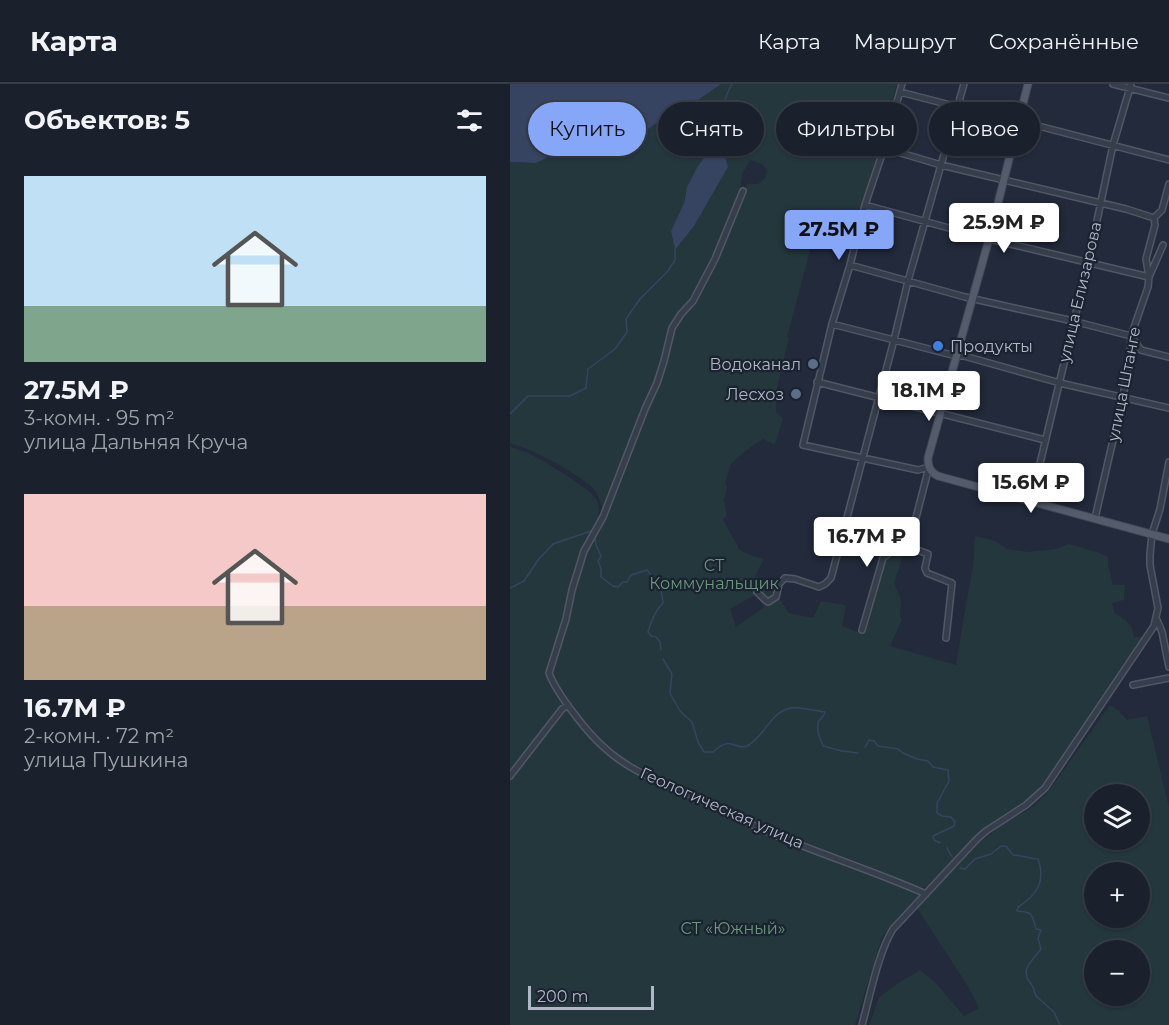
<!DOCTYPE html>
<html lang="ru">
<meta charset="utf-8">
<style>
body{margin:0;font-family:Montserrat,sans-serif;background:#232834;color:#f1f3f6;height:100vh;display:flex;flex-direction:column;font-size:22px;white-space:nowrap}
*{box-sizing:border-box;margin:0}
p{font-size:20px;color:#9fa3a9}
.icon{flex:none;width:33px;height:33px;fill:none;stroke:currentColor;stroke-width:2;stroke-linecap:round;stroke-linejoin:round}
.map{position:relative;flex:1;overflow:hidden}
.details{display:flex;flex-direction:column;background:#1a202c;width:510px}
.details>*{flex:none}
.guide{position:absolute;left:18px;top:18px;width:550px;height:54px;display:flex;gap:12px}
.tools{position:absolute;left:574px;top:700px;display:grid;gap:12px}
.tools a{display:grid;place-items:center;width:66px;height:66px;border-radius:50%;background:#1a202c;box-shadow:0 2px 4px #0004,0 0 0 2px #383e48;font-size:30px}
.scale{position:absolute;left:18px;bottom:15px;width:126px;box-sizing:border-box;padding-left:6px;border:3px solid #b1b7c7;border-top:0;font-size:16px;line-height:21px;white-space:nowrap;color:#b1b7c7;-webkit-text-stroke:4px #1b2230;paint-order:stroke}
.price{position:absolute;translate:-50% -51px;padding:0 14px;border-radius:6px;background:#fff;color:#222;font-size:20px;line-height:39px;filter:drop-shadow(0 2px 3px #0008)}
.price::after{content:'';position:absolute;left:50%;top:36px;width:18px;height:14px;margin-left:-9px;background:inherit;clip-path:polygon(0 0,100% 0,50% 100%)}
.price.on{background:#86a6f7;color:#111}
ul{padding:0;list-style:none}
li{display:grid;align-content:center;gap:12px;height:318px;padding:0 24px}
li span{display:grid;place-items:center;height:186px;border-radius:0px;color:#555}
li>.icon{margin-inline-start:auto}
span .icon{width:108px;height:108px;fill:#fffc;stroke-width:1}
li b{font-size:26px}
h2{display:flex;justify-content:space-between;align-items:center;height:72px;padding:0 24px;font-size:26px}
.chip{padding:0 21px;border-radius:27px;background:#1a202c;box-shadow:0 2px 4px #0004,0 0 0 2px #383e48;font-size:21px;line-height:54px}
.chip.on{background:#86a6f7;color:#111}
header{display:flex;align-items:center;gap:36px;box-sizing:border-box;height:84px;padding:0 30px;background:#1a202c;border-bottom:2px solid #383e48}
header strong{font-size:28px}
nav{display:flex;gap:33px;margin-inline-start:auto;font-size:21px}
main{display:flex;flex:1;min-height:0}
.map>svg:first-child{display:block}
.green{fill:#24373c;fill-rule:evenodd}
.water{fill:#364462}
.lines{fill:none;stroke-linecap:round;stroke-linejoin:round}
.stream{stroke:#364462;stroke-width:1.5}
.minor-casing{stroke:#515766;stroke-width:8}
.major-casing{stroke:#3f4654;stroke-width:9}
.minor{stroke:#363d4b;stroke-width:5}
.major{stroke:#545b6b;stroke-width:7}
.shop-dot{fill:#3f7fe0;stroke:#1b2230;stroke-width:2}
.service-dot{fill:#5c6f8a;stroke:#1b2230;stroke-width:2}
.labels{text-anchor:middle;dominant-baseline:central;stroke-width:4.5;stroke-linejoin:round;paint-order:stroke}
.street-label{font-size:16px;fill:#b1b7c7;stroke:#1b2230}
.poi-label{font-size:16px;fill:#b1b7c7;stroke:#1b2230;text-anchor:end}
.park-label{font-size:16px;fill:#689878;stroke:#1b2230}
</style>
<header>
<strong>Карта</strong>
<nav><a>Карта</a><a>Маршрут</a><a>Сохранённые</a></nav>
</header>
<main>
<section class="details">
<h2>Объектов: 5<svg class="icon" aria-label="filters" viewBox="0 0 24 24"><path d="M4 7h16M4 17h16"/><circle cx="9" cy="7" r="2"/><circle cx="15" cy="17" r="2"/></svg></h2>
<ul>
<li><span style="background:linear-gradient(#bfe0f5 70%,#7fa58c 0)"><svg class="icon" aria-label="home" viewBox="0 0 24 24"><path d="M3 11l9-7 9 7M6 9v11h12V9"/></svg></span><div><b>27.5M ₽</b><p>3-комн. · 95 m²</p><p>улица Дальняя Круча</p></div></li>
<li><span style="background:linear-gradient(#f6c9c9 60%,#b9a48a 0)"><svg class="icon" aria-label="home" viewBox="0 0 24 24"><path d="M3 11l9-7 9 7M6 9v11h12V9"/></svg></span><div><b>16.7M ₽</b><p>2-комн. · 72 m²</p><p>улица Пушкина</p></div></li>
</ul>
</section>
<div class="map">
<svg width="659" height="941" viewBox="0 0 659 941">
<rect width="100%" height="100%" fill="#222a3b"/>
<path class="green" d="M211,0H387L342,158L304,152L277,253L279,254L266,308V328L273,334L265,361L253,355L234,368L221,380L215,399L217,403L214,416L217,431L213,436L230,466L240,471L254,475L245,492L258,498L259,496L271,502L268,513L279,529L303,534L311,517L336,521L332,542L353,550L365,503L374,476L394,459L390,481L384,499L391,516L390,531L392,536L380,562L446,581L453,537L463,482L465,452L485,457L498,465L519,468L546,465L559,460L587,468L598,473V481L603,501H615L614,516L602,519L605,529C617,537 622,539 624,553H635L614,579L534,699C518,717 506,722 487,735C471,746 458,762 444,775C436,781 425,801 415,803C404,806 384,792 373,788C327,769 279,754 233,733C221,727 210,718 197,713C170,701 131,687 107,669C84,651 66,624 47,601L41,590L47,572L53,557L67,496L77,466L95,430L130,340L144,310L155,282L163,246L168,238L180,224L187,213L196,193L207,175L237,100H248L255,94L257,86L252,80L240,76L232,90L230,107L216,148L183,214L171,226L162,241L147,295L128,340L95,424H92C90,416 88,410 82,403C78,399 72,396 67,392C46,378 24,367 0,359V78L26,79L40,72L53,63L121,52L134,48L145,40L174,26ZM213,65L218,83L184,142L165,166L161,147L174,119L177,103L189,82L200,66ZM247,510L254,523L226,543L220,525Z
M0,363C6,365 12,367 18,369C31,375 80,404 86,415C90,422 89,431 88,439L60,506L49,547L40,575L37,591L87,659L99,672L113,682L142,698L179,714L250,749L393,802L409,812L387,834L372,853L345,941H0Z
M600,621L608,626L617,636L637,632L659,723V941H359L369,913L390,898L410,886L425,898L454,932L469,924L457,901L407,824L469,759L492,741L524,722L538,708ZM585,711H630V756H585ZM585,789H630V834H585ZM585,867H630V912H585Z"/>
<path class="water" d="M0,0H211L174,26L145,40L134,48L121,52L53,63L40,72L26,79L0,78Z
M213,65L218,83L184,142L165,166L161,147L174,119L177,103L188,82L200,66Z"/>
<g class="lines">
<path class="stream" d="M206,67C210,44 210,21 222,0
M0,330L18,312H60L76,304L78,285L105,265L117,248L116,235L130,215L157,188L165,176V165
M85,455L86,461L91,472L88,477L91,485V493L103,502L108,503L113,498H117L121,491L137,486C147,498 152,503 153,519C145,527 141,537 138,548L141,552L146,553L150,558L151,566
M0,504L14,497L28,476L43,460L81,447
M153,575L162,590L160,609L170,627L182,638L188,658L194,668H203C221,650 225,667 237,662C243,659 249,652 254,646C274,617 283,623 315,628L314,631L308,638V649L313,662L332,667L348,669
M355,663L359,656L364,657L368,662L388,665L393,669L407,675L418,677L423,683L438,686L439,697L427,719V729L432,732L441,733L445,738L444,742L423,752L424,756L430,759
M437,764L442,773
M450,784L455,785L465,775L481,770L491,762H496L503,771C513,771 519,775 528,775C536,797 527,811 508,823L507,827C523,828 522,830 526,845L531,846L528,854L531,865L519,880L516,887L517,894L523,903L526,912L544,928L550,941"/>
<defs>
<path id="minor" d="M392,0L374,64L355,121L340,181L322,240L293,361L408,386L419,383
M603,0L659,14
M390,8L448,23L513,38L659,76
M374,64L431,81L616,125L644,134
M233,107L205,175L183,217L171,230L162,244L154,277L147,299L135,325L93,433L74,467L62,506L56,535L39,589C46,609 79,651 96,665C124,691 167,704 201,720C220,729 239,740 258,748C310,770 364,787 416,810
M355,121L479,155L639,193L653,161
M340,181L455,213L563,237L621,252L631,266L659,273
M322,240L446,272H454L550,299L659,324
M307,298L535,356
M419,383L400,457L405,465L418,470L415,484L417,489L442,499L436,554
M521,417L578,179L603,61L621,0
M585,434L613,313L620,272L621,252L638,203L639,193L636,175L645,141L644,134L652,126L659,100
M247,508L254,515L258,518L266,513L269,500L275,494L285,495L309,503L315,500L321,494L384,256L398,197L454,0
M647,536L652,548L659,583
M352,546L373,474L393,458L400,457
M623,601L659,594
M0,692L52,625L58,621
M352,941C360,912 368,869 383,845L466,756L476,747L516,721L535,704L644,542L648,524L640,481V471L642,450L650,425L659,378"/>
<path id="major" d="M518,0L479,155L418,374C418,383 420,388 428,392L659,455"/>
</defs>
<use href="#minor" class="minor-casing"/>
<use href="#major" class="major-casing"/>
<use href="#minor" class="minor"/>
<use href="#major" class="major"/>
</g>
<circle class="shop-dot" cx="428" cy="262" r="6"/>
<g class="service-dot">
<circle cx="303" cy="280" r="6"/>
<circle cx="286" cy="310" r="6"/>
</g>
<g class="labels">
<g class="street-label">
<text transform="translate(570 208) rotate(-77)">улица Елизарова</text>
<text transform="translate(614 300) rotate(-79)">улица Штанге</text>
<text transform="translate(212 724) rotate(24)">Геологическая улица</text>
</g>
<g class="poi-label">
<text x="440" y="262" text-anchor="start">Продукты</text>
<text x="291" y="280">Водоканал</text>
<text x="274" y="310">Лесхоз</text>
</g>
<g class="park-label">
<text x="204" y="481">СТ<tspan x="204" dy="18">Коммунальщик</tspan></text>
<text x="223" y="844">СТ «Южный»</text>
</g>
</g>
</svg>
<div class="tools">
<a><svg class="icon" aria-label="layers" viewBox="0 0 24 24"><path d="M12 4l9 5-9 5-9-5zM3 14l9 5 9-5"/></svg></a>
<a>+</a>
<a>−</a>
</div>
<div class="scale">200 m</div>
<b class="price" style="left:494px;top:170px">25.9M ₽</b>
<b class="price on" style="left:329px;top:177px">27.5M ₽</b>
<b class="price" style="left:419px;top:338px">18.1M ₽</b>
<b class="price" style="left:521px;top:430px">15.6M ₽</b>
<b class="price" style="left:357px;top:484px">16.7M ₽</b>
<div class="guide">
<a class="chip on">Купить</a>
<a class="chip">Снять</a>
<a class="chip">Фильтры</a>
<a class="chip">Новое</a>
</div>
</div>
</main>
